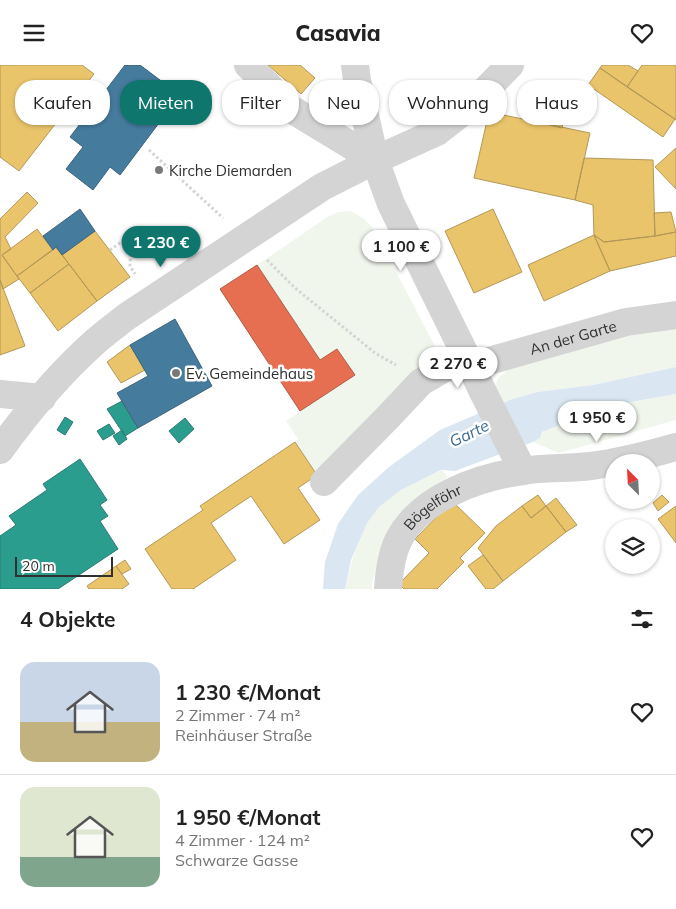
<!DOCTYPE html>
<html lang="de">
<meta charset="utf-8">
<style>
body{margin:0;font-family:Mulish,sans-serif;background:#f2f2f2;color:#222;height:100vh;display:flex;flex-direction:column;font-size:19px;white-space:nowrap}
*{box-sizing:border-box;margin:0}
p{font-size:16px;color:#767676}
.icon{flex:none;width:28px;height:28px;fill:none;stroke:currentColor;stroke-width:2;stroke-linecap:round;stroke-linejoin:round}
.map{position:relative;height:524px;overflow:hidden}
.side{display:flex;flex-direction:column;background:#fff;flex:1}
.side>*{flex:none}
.top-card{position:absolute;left:15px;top:15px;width:646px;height:45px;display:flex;gap:10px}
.needle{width:32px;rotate:336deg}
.tools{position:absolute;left:605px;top:389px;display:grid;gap:10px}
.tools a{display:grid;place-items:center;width:55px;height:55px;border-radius:50%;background:#fff;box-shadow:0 1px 4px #0004;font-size:25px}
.scale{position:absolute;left:15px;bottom:12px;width:98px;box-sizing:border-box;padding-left:5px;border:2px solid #303030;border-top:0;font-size:14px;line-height:18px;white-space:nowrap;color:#303030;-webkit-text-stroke:4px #fff;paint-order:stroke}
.price{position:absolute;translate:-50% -42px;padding:0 11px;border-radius:18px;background:#fff;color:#222;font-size:16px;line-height:32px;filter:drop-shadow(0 1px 2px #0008)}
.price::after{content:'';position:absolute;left:50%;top:30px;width:15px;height:11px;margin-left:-8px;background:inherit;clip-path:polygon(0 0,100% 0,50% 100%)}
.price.selected{background:#0f766e;color:#fff}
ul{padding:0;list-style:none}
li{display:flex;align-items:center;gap:15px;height:125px;padding:0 20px}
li+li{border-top:1px solid #e0e0e0}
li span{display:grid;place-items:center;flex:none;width:140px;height:100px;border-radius:15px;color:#555}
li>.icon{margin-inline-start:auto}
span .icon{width:60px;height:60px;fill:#fffc;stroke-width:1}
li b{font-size:21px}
h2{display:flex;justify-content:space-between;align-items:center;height:60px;padding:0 20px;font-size:21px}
.tag{padding:0 18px;border-radius:20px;background:#fff;box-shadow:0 1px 4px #0004;font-size:18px;line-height:45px}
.tag.selected{background:#0f766e;color:#fff}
header{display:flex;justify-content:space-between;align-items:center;height:65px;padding:0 20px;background:#fff;font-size:22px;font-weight:800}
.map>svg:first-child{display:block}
.green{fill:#f1f6ed}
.water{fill:#dae7f3}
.homes{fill:#e9c46a;stroke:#b29859}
.shops{fill:#e76f51;stroke:#b05c47}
.schools{fill:#2a9d8f;stroke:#2c7c72}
.public{fill:#457b9d;stroke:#3f647c}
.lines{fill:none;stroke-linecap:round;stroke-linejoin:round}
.path{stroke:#d4d4d4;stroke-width:3;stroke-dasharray:2.5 2.5;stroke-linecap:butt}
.minor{stroke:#d4d4d4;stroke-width:28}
.poi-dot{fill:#787878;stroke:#fff;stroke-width:2}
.labels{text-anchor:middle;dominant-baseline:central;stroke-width:5;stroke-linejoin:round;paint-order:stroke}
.poi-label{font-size:15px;fill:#303030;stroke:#fff;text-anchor:start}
.street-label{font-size:15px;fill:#303030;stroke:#fff}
.water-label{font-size:16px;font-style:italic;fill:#396b97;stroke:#fff}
</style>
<header><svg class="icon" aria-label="menu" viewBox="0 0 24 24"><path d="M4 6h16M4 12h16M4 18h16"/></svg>Casavia<svg class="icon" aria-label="heart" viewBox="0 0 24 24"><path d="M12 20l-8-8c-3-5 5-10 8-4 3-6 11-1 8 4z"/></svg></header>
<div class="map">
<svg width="676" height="524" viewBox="0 0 676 524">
<rect width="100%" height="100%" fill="#fff"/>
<path class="green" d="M351,146L363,153L373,163L435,281L424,297L317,410L295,377L298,374L286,356L354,310L337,284L320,295L257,200L329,151L339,147Z
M676,262V302L593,320L537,327L501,339L494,325L498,313L509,304L625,269Z
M676,329V355L559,388L533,377L540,373L542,367L603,342Z
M442,405L448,412L426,427L382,483L372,518V524H345C351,498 360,462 378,442C394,426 422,415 442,405Z"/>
<path class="water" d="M676,302V329L603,342L542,367L540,373L533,377L455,406L441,405L401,425L379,442L367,458L351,495L345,524H323L325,497L338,459L358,430L389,402L440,365L510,335L537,327L593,320Z"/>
<path class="homes" d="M0,0H82L94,9L19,106L0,92Z
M268,0H300L315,13L301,29Z
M602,0H628L638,6L627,22L600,3Z
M642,0H676V55L627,22Z
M600,3L675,54L663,72L588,20Z
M538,28L568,34L562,63L532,56Z
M489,47L590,68L575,135L474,113Z
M676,83V124L655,102Z
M584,93L653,95L655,171L604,177L594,170L593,140L575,135Z
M27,127L38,138L5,172L11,184L2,190L19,214L3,224L0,215V154Z
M493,144L522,207L474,228L445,166Z
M671,147L676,167L655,171L654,148Z
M37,164L53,185L17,211L2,190Z
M95,166L130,212L97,236L62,190Z
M676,167V191L610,206L594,170L604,177L655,171Z
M594,170L610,206L544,236L528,200Z
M56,182L69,199L30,228L17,211Z
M69,199L97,236L58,266L30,228Z
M0,215L25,281L0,290Z
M130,280L145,305L121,318L107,297Z
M295,377L317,410L298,423L320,455L284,479L251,431L211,458L236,495L193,524H172L145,484L203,445L200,441Z
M538,430L546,441L531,453L522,441Z
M662,430L669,437L658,446L653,438Z
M556,433L577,460L566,467L546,441Z
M452,436L485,468L460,493L464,497L437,524H404L399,519L429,488L415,474Z
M522,441L531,453L546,441L566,467L503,516L478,483L496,461Z
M676,441V478L658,454Z
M483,490L503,516L493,524H486L468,501Z
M125,495L131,504L122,509L116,501Z
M116,501L129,519L122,524H89L87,521Z"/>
<path class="shops" d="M257,200L320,295L337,284L355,310L300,346L220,224Z"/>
<path class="schools" d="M122,336L138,363L125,371L107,344Z
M65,352L73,357L65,370L57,365Z
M185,353L194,364L179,378L169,366Z
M109,359L115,368L103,375L97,366Z
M122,365L127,374L119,380L113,371Z
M80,394L107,435L100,440L108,451L100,456L118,484L58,524H0V471L16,460L9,451L47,425L43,419Z"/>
<path class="public" d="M125,0H140L180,30L120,110L110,102L93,125L66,104L83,82L70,72Z
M80,144L95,166L62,190L56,182L53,185L43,171Z
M175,254L212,321L138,363L117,328L148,311L130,280Z"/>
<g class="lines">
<path class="path" d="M149,85L223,153
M110,185L120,178L131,177L130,201L135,209
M267,195L295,223L375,288L396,300"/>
<g class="minor">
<path d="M248,0L291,44L375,95"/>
<path d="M355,0L357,15L375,95L391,139L466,291L484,329L523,406"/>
<path id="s1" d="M471,301L626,257L676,250"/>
<path d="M0,329L42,333"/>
<path d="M0,385C28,346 60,308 96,276C106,267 116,260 126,252L322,122L375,95L437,67L468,43L510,0"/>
<path d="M324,417L389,351L421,317L466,291"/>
<path id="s2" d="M388,524C389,508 391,491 398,476C419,433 478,412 523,406C545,402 568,404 591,401C620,397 648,390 676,382"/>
</g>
</g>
<g class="poi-dot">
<circle cx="159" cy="105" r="5"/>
<circle cx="176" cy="308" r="5"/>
</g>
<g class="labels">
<g class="poi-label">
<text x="169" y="105">Kirche Diemarden</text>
<text x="186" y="308">Ev. Gemeindehaus</text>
</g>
<g class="street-label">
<text stroke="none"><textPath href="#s1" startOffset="106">An der Garte</textPath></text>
<text stroke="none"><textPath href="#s2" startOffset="99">Bögelföhr</textPath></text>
</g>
<g class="water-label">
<text transform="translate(469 368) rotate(-26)">Garte</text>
</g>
</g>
</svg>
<div class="tools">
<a><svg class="needle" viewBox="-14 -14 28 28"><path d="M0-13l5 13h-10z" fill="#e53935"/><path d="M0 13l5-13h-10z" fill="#767676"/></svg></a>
<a><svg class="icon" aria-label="layers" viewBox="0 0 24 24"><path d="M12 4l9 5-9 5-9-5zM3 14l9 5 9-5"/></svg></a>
</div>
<div class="scale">20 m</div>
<b class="price selected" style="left:161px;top:203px">1 230 €</b>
<b class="price" style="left:401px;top:207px">1 100 €</b>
<b class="price" style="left:458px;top:324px">2 270 €</b>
<b class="price" style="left:597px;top:378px">1 950 €</b>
<div class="top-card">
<a class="tag">Kaufen</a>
<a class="tag selected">Mieten</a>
<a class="tag">Filter</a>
<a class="tag">Neu</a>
<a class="tag">Wohnung</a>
<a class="tag">Haus</a>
</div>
</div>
<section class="side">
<h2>4 Objekte<svg class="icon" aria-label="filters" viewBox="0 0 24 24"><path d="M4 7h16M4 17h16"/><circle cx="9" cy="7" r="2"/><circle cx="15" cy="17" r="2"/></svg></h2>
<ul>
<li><span style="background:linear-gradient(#c9d6e8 60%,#c2b280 0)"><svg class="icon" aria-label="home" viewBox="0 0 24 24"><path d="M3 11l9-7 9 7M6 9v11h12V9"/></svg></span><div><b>1 230 €/Monat</b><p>2 Zimmer · 74 m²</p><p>Reinhäuser Straße</p></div><svg class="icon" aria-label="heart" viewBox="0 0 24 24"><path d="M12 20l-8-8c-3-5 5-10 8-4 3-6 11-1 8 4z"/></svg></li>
<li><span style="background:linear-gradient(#dfe7d0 70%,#7fa58c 0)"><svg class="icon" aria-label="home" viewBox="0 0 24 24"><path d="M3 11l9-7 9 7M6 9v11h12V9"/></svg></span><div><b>1 950 €/Monat</b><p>4 Zimmer · 124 m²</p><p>Schwarze Gasse</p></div><svg class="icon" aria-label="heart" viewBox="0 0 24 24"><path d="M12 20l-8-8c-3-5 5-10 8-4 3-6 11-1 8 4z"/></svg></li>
</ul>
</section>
